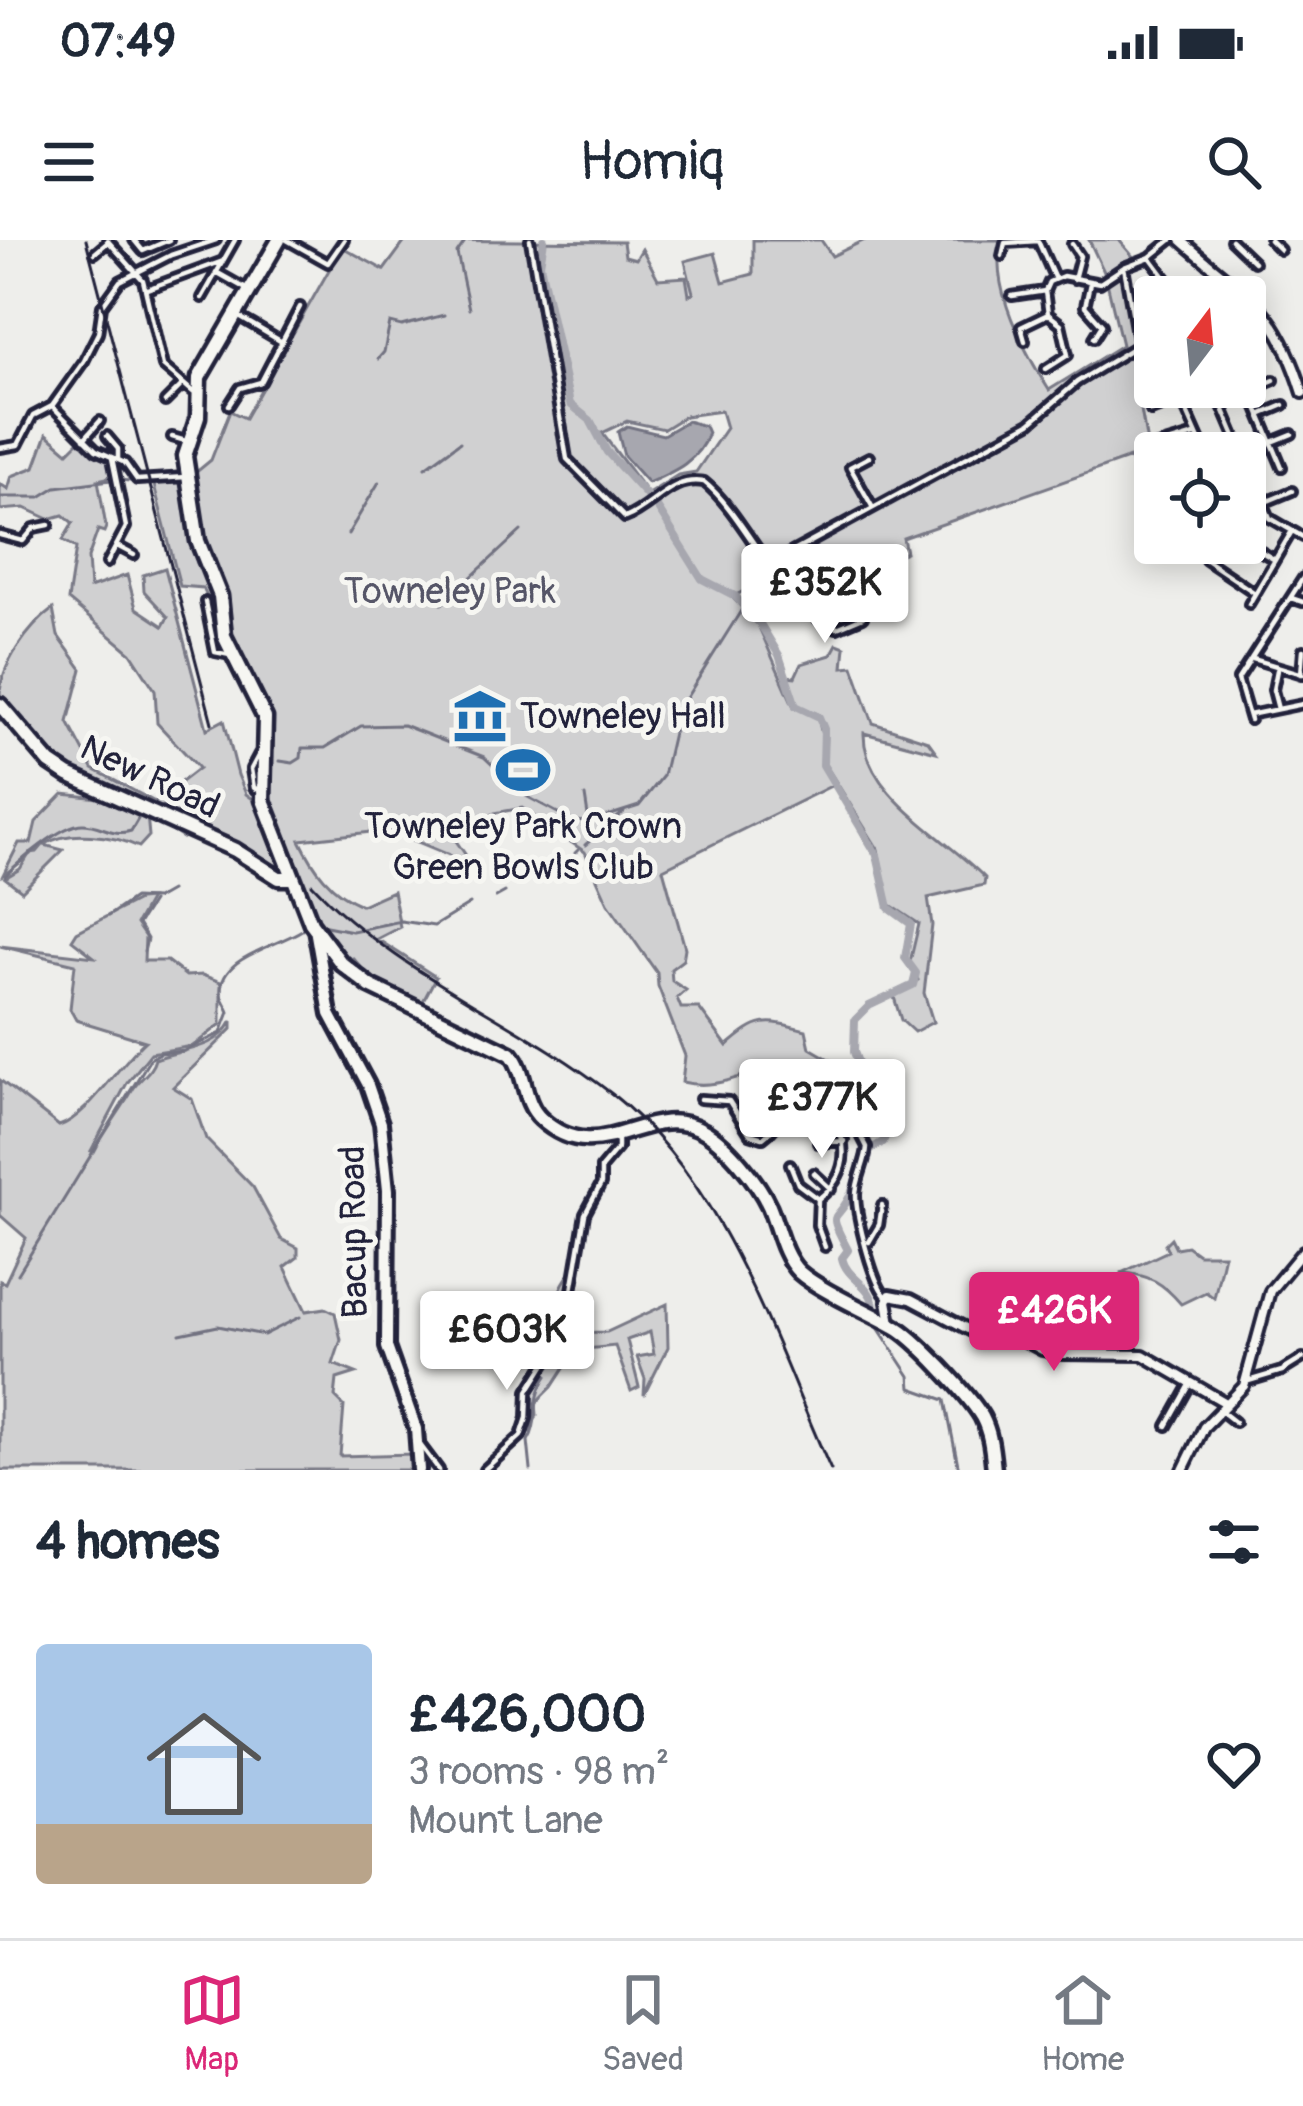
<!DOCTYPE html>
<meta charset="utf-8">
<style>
body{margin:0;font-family:Pangolin,sans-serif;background:#f2f2f3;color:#1f2937;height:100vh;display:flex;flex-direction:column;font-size:45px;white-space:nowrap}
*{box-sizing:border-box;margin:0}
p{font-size:39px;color:#747a83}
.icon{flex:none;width:66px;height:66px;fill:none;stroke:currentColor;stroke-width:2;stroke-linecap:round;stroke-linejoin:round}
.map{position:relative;height:1230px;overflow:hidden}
.details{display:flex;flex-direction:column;background:#fff;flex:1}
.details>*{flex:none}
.needle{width:78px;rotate:16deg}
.buttons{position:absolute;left:1134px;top:36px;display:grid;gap:24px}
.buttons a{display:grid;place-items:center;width:132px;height:132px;border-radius:12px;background:#fff;box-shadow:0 6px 30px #0003;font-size:60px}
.price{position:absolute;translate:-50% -102px;padding:0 27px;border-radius:12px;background:#fff;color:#222;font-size:39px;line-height:78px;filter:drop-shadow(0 3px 6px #0008)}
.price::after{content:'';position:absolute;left:50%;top:72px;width:36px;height:27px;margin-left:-18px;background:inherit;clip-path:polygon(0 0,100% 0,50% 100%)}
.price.current{background:#db2777;color:#fff}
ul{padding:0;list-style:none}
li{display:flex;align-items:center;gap:36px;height:300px;padding:0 36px}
li span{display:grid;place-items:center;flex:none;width:336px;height:240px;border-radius:12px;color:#555}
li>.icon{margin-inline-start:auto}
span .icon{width:144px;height:144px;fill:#fffc;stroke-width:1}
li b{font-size:51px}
h2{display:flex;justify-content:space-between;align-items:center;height:144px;padding:0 36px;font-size:51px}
.status{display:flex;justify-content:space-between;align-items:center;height:84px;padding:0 60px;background:#fff;direction:ltr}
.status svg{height:33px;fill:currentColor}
header{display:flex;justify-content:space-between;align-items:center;height:156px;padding:0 36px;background:#fff;font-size:54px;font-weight:600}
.tabs{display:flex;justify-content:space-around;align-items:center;height:168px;border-top:3px solid #e0e1e3;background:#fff;font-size:33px;color:#747a83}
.tabs a{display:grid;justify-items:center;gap:6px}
.tabs .current{color:#db2777}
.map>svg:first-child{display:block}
.green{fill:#d0d0d1;stroke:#797986;stroke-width:3;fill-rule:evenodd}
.water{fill:#a7a7af;stroke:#727281;stroke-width:3}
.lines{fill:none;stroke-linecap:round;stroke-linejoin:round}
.stream{stroke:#727281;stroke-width:3}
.river{stroke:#a7a7af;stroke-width:8}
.street-casing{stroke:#22223b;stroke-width:14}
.secondary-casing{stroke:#22223b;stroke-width:16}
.primary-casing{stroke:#22223b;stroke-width:20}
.highway-casing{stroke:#22223b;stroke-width:21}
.street{stroke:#f6f6f2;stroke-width:4.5}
.secondary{stroke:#f6f6f2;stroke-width:8}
.primary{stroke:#f6f6f2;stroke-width:10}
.highway{stroke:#f6f6f2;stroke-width:12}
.rail{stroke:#22223b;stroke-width:3}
.labels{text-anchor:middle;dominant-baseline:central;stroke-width:10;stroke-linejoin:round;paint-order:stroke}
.park-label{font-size:36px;fill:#565668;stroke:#f6f6f2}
.poi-label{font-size:36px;fill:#22223b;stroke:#f6f6f2;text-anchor:start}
.street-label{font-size:36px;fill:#22223b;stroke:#f6f6f2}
</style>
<div class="status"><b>07:49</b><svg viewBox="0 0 49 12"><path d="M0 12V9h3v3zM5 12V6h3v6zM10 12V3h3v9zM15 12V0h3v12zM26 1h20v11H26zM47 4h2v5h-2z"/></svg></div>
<header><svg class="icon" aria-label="menu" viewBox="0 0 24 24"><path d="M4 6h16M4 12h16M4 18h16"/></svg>Homiq<svg class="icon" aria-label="search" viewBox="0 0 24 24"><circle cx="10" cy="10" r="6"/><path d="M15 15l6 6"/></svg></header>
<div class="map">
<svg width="1303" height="1230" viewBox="0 0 1303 1230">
<rect width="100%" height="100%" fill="#eeeeeb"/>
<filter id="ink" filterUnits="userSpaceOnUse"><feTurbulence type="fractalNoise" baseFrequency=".00833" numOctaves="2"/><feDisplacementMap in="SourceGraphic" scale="24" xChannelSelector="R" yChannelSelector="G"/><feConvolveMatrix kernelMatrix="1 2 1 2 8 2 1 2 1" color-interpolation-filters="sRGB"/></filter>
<g filter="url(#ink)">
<path class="green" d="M406,0L623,2L625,16L636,19L642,9L658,39L686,37L689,55L693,53L685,21L715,13L723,42L753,34V0H821L832,16L865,0H1002C988,46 1025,112 1049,150L1122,105L1105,34L1089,0H1119L1136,20L1118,27L1131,70L1137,104L1133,125L1153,237L1139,247L1130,218L903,298L906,312L828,344L812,317L732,357L758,385L794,467L817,477C828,503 817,519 835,544L663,629L685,708L683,720L671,729L672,741L686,750L677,758L681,768H699L727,806C759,778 765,779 806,790L810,808L839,825L852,844L841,859C781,786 747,858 682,842L685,816L658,746L657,733L608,663L585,612L522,568L495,573L454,598L465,614L461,620L389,590L300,600C314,629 330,652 361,665L393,651L400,687L377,699L436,737L421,765L373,741L353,718L344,721L315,682L269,565L272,496L268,476L228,395L224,356L202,301L189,238L211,220L230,171L245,178L342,7L384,30ZM721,171L726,188L696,232L678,235L648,254L602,193L627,181L664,189L685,176Z
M47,194L68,212L81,199L108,219L111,237L98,240L106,287L104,292L98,290L88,318L90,348L127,335L136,368L163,386L168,377L144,351L143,335L165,328L207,489L224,480L238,535L246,554L260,564L282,633L66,529L0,456C0,426 28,387 53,369L58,396L82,429L68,482L93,529L155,562L199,528L157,483L155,450L131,413L68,360L76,308L63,300L73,283L63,275L49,279L25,268L0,270V244L8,249L12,236L35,227Z
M153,241H181L197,323L205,329L216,363L210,364L203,348L180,346Z
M837,404L845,407L843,427L853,426L873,483L928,501L936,512L864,493C863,554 946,597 985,638L984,645L928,658L932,685L924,753L933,782L914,792L901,780L894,757L918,740L910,722L919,684L889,664L878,609L825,524L826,489L820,475L797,465L786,436L795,437L801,424L831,415Z
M63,554L108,559L189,592L183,598L147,575L149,596L139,607C113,595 68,589 44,605L63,610L22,651L5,638L20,629L30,613L37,612L43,605C28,614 16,628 3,635L19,603H31L36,582Z
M150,659L136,684L145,697L144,721H167L186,736L202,735L221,742V784L193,806L151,813L127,843L91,911L94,912C105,890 120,872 132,851C139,838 151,834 155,819C182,809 217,810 232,781V789L173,847L192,859L206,899L253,947L281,999L298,1008V1017L285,1027L306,1071L325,1068L335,1073L341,1100L333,1124L356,1133L337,1139L335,1157L344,1166L340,1216L413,1214V1230H0V1041L5,1043L26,998L0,975V840L59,886C87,877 117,827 145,801L76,780L70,769L75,724L0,706L94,717L72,700L77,692L138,660Z
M1171,998L1176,1008L1187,1006L1198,1014H1224L1214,1058L1206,1052L1181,1064C1163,1043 1149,1034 1121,1033L1168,1011L1165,1004Z
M569,1034L574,1040L567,1064L566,1093L607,1092L667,1064L668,1107L644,1155L645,1139L637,1117L654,1114L650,1092L627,1100L639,1147L631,1151L615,1106L576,1110L552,1147L536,1163L537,1175L530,1192L525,1190L529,1153L543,1128L531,1118C551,1091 550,1061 569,1034Z"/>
<path class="water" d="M687,181L705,186L708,193C699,221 673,232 648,243L624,216L618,192L627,186L663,195Z"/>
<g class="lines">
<path class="stream" d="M466,0L457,13L469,69
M378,119L384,112L390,83L402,86L444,75
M426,227L460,202
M119,240L130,241
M0,257H40L56,247L111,240
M348,294L379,242
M442,364L521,291
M280,521L293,523L301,518L302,508H325L361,486L403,485L484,517L524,555L573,581L589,582
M585,556L589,582L639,566L663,536L678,471L744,366
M161,567L173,560
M585,605L624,572
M575,613L578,610
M5,636C17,624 61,584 83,584C101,584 113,597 131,591L138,579
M515,643L543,633L549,638L572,617
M496,657L505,652
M108,676L134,658L156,659L170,651
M321,685L352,691L401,681L434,686L470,664
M144,712L147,699L138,684L152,662
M18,1034L150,819L160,813L184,811L221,793L229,772C227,766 222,760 221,754C219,716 274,708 302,690
M877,1086L910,1136L911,1148L945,1160L959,1230
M180,1094L218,1086L264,1095L300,1077
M531,1230L528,1201C540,1182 530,1161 547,1136"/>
<path class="river" d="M544,0L540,24L570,164L590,180L607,212L657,267L702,339L735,356L759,382L779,415L796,466L819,477L824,489L823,525L877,615L889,668L911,684L905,718L916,733L913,745L869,766L855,780L854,812L886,894L883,902L864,913C858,926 857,939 852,951C838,986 824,965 848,1010L842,1018C847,1040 872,1043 874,1068"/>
<defs>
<path id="street" d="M107,0L143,40L163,126L193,152
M134,0L143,11L169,0
M287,0L328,23L344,0
M530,0L567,219L625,278C654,267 670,236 704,242C747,276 783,372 837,388L863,377
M1231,0L1254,22
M1270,0L1280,10
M1072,4L1080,16L1074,39
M95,13L108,2
M1002,16L1005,3L1038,1L1054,37
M1150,17L1180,57
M216,32L248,50
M1090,43L1085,66L1102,85L1094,98
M147,49L223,21
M1012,56L1045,51
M202,58L235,0
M1245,73L1255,60
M236,75L282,102
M1025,101L1021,87L1048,74
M1143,103L1155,95
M1068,115L1061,84L1048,74L1045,51L1049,42L1063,36L1100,43L1124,27
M1245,118L1262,111
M1046,129L1068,115
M1144,135L1155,131
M1245,139L1282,227
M1176,147L1205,213
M1214,147L1242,213
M1250,150L1274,140
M165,162L181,146
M229,165L240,148L261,142L300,67
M54,168L96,210L125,223L137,240L186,237
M1151,171L1179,160
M1260,175L1284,165
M107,196L118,209V220
M172,197L189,202
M84,199L100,181
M1155,207L1195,195
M0,208L18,205L33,176L52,166L84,121L98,93L102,66L120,41L171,15L216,0
M1245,213L1292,194
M869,217L850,227L873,268
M1245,221L1270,278L1303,297
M1263,263L1292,251
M0,295L23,301L34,288L49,285
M1245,302L1275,320
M1197,303L1206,320L1255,353
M117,306L134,315
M107,323L126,287L112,218
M770,324L1030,183L1077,142L1138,105L1124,27L1150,17L1171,0
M1291,358L1303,362
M205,362L215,412L230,415
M1249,364L1292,291
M1253,419L1303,434
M1277,430L1273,450L1278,469
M1301,434L1303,410
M1249,475L1303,464
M1250,480L1238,439L1303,338
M259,514L251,529L254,548L259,550
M789,844L797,857
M842,858L867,907C866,923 856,939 856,955C856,975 873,1046 887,1057
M700,859L729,861L750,894L763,898C796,875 783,831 834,875L848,866
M804,873L826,868
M818,903L844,901
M790,924L798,944L818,959C848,936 849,908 834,875
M814,933L831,949
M818,959L817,985L825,1007
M869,1002L879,985L882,965
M1245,1142L1282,1131L1303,1118
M1221,1171L1235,1182
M1167,1186L1191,1143
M418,1202L439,1230
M484,1230L521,1196L527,1178L528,1151L565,1092L585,974L601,944V928L618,908V900"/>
<path id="secondary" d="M1181,0C1248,60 1274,61 1303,153
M891,1083L887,1061L890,1055L911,1059L983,1097L1014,1095L1042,1110L1063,1114L1143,1115L1226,1163
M1183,1230L1204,1187L1244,1146L1270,1051L1303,1011"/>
<path id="primary" d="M315,689L330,774L368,845L381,883L388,950L387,1107L416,1189L419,1230"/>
<path id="highway" d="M279,0L199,138L198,177L185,216L198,301L220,356L224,396L265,478L263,560L311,683L341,723L370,746L511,814C527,833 522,862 541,879C600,933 647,858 704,891C727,904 758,942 769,966C778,987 782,1015 799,1032C819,1050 869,1072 894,1086C915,1097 970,1156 982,1177C991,1194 992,1211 994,1230
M0,465L50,523L68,535L235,610L279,638H292"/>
</defs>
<use href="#street" class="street-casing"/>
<use href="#secondary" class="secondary-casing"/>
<use href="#primary" class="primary-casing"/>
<use href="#highway" class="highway-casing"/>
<use href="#street" class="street"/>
<use href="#secondary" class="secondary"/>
<use href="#primary" class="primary"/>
<use href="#highway" class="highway"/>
<path class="rail" d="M86,0L212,483
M312,644C398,736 514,777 612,854C727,945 772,1100 831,1230"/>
</g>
</g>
<defs>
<symbol id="museum-bare" viewBox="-9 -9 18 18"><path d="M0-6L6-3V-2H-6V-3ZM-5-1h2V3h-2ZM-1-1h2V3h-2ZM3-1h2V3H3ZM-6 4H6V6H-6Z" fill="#1f6fb2" stroke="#f6f6f2" stroke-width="2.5" paint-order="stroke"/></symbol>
<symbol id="stadium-bare" viewBox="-9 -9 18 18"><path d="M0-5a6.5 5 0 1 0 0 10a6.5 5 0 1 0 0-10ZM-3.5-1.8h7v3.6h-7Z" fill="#1f6fb2" stroke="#f6f6f2" stroke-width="2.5" paint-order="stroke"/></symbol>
</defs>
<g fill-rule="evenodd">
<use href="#museum-bare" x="442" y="438" width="76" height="76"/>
<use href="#stadium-bare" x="485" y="492" width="76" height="76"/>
</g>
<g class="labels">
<g class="park-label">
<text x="450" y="351">Towneley Park</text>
</g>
<g class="poi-label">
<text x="520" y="476">Towneley Hall</text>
<text x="523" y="586" text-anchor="middle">Towneley Park Crown<tspan x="523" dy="41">Green Bowls Club</tspan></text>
</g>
<g class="street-label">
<text transform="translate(150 537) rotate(25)">New Road</text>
<text transform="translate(354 992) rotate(-91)">Bacup Road</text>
</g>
</g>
</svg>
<div class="buttons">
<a><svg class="needle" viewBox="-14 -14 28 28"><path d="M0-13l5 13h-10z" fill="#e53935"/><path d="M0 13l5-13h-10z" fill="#747a83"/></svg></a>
<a><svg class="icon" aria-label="locate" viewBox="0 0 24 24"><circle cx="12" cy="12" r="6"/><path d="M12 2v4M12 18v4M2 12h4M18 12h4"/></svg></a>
</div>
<b class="price" style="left:825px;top:406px">£352K</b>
<b class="price" style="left:822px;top:921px">£377K</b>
<b class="price current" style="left:1054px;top:1134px">£426K</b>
<b class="price" style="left:507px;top:1153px">£603K</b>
</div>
<section class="details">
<h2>4 homes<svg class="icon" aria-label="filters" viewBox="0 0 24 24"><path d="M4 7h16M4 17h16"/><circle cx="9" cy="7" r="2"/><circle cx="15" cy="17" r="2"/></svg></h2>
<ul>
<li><span style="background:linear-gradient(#a9c7e8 75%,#b9a48a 0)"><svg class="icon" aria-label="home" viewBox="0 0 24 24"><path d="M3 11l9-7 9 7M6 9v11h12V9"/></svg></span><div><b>£426,000</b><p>3 rooms · 98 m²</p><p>Mount Lane</p></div><svg class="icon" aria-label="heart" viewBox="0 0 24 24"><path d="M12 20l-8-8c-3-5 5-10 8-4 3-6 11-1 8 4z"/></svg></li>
</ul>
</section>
<nav class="tabs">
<a class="current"><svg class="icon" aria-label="map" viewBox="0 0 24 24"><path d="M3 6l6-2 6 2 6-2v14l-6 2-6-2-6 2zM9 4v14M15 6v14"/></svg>Map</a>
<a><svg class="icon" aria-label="saved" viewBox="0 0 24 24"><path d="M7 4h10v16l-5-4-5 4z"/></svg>Saved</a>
<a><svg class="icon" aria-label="home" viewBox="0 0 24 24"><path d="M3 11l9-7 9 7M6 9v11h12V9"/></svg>Home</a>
</nav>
